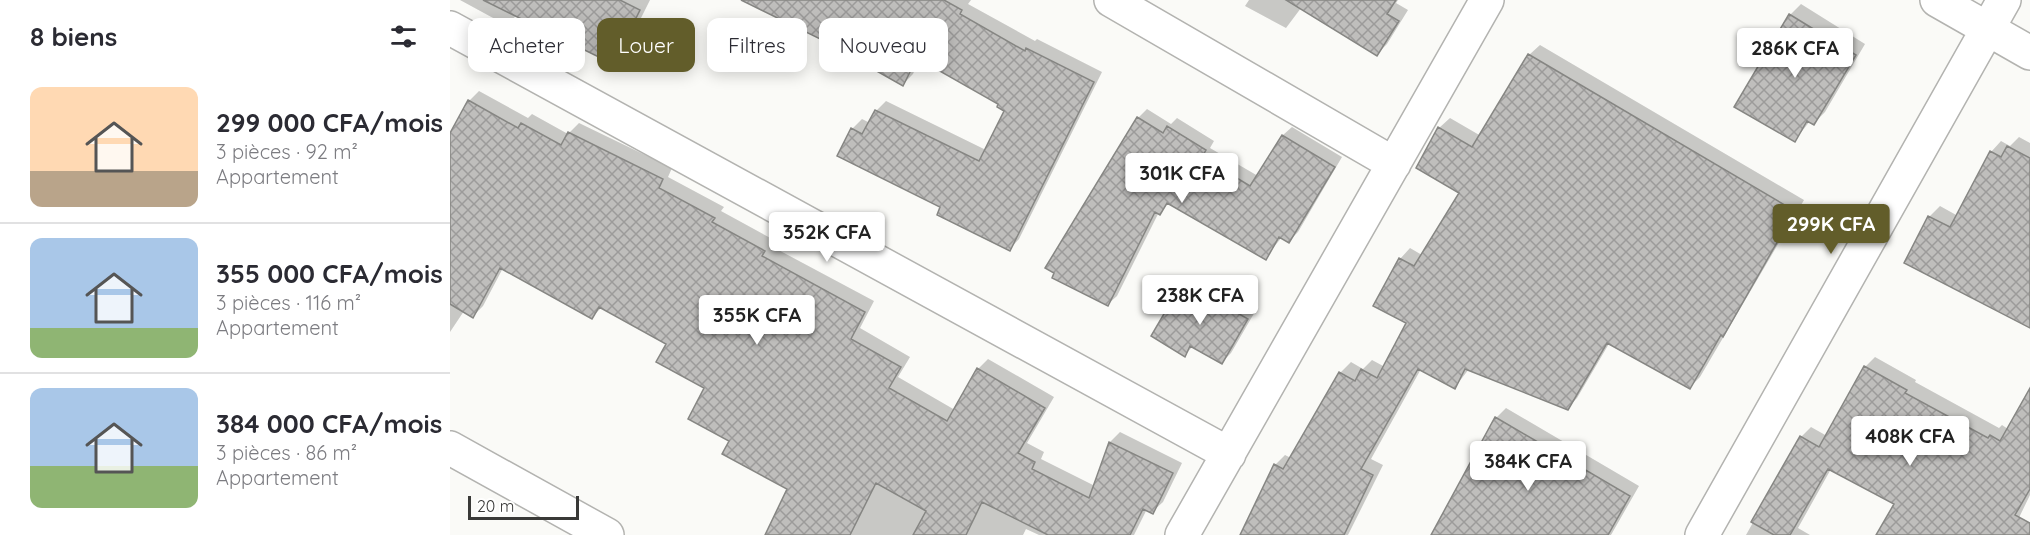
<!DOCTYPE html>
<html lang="fr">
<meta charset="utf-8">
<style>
body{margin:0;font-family:Quicksand,sans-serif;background:#f2f2f3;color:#2b2b33;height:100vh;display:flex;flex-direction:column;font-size:22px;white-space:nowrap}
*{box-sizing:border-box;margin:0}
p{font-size:20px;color:#7c7c81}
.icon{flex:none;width:33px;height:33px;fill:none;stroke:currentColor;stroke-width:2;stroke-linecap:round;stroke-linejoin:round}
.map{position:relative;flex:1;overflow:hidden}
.drawer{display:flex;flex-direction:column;background:#fff;width:450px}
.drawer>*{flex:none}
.hud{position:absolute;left:18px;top:18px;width:570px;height:54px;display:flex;gap:12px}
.scale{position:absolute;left:18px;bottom:15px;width:111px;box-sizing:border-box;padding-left:6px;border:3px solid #393937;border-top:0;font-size:16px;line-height:21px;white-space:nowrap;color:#393937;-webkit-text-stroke:4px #fffffe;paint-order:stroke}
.price{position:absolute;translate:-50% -51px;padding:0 14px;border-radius:6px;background:#fff;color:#222;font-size:20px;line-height:39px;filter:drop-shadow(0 2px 3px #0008)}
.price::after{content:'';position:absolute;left:50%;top:36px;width:18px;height:14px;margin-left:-9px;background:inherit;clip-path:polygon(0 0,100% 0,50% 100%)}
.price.on{background:#625d2a;color:#fff}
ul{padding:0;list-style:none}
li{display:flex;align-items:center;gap:18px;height:150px;padding:0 30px}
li+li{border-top:2px solid #e1e1e2}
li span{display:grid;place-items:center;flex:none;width:168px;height:120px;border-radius:12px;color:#555}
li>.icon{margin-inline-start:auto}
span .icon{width:72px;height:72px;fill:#fffc;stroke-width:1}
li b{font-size:26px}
h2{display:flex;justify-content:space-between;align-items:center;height:72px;padding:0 30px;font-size:26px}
.tag{padding:0 21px;border-radius:12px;background:#fff;box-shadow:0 3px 15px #0003;font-size:21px;line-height:54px}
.tag.on{background:#625d2a;color:#fff}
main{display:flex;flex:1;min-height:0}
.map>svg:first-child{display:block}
.shadow{fill:#0003}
.building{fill:url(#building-cross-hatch);stroke:#868683;stroke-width:1.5}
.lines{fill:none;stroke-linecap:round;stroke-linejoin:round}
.street-casing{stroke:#b3b3b0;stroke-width:36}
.street{stroke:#fff;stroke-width:33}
</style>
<main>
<section class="drawer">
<h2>8 biens<svg class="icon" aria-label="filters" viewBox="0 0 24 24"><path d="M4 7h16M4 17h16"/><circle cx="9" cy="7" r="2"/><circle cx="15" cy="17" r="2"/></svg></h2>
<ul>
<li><span style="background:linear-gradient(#ffd9b3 70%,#b9a48a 0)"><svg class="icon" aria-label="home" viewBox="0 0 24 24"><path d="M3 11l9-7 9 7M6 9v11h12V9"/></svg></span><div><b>299 000 CFA/mois</b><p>3 pièces · 92 m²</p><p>Appartement</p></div></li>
<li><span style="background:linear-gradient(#a9c7e8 75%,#8fb573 0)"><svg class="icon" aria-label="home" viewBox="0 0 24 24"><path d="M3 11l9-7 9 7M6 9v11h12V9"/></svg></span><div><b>355 000 CFA/mois</b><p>3 pièces · 116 m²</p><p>Appartement</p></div></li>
<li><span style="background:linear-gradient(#a9c7e8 65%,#8fb573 0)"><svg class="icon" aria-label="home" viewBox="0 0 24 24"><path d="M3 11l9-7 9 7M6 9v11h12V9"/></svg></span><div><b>384 000 CFA/mois</b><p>3 pièces · 86 m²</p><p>Appartement</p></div></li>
</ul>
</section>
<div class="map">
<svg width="1580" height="535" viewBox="0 0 1580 535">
<defs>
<pattern id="building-cross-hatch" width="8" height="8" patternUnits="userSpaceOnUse" patternTransform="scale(1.5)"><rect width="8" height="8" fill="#bfbebc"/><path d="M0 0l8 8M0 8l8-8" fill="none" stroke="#9c9b9a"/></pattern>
</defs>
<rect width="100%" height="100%" fill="#fafaf7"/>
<path class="shadow" d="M10,0H200L175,50L163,62L67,15L56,25Z
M305,0H521L518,4L585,41L587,39L652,72L569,239L560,249L493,206L402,129L412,119L420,123L426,111L436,101L536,150L557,110L550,103L470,58L463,74L453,84Z
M799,0H948L946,3L958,10L937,44L927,54L851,8L836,28L795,6Z
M1351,4L1415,44L1375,112L1364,123L1360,121L1345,140L1340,15Z
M1090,45L1354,200L1250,377L1240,387L1160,342L1127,398L1117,408L1019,369L1005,387L971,369L921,459L933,465L898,535H790L825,465L835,455L841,458L891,372L901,362L913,369L922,360L935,367L958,323L950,259L960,248L972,255L1011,193L989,128L1000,118L1031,136L1079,55Z
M29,91L78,118L82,114L118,134L129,123L222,168L218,177L274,207L271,211L324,240L321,246L424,301L410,328L460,357L448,377L505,410L528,369L538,359L604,397L577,443L594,452L591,459L645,486L660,442L670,432L732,463L713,502L702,512L697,509L684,535H589L576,529L573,535H322L339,489L281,441L256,387L218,343L152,307L142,317L53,268L33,306L23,316L14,311L0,332V136L19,101Z
M697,109L721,124L727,118L764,141L760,148L808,176L833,135L842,127L892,157L848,232L839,241L832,237L815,258L719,203L709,212L667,296L658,304L688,118Z
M1569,137L1580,143V328L1456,263L1479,217L1490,206L1508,216L1541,152L1551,141L1560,146Z
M747,276L806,310L781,353L772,362L743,346L735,355L723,301Z
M1425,357L1466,380L1465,382L1549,428L1552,425L1558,429L1580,391V495L1563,530L1571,535H1427L1446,504L1381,469L1348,528L1360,535H1296L1351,437L1361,427L1377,436L1415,367Z
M1056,408L1189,486L1161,535H982L1046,418Z"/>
<path class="building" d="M33,0H170L190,10L163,64Z
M291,0H494L512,10L510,14L575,51L576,48L644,82L560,251L487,215L490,207L387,156L401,128L412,134L425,110L529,161L554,111L547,107L548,104L467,58L453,86L400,56L401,54Z
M836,0H946L937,14L949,21L927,56Z
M1339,14L1406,55L1364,125L1357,121L1345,142L1284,107Z
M1078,54L1345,211L1273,337L1271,335L1240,389L1157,343L1118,410L1015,369L1005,389L968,369L911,469L923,475L894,535H790L824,464L833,469L889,372L905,381L911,369L927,378L956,323L923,306L949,258L964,266L1009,193L966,168L988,127L1022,147Z
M18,100L68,128L71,123L111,145L118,132L213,179L209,188L265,218L262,222L315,251L312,256L415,312L401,339L451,367L439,388L497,421L527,368L595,408L568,453L585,462L582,469L639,498L659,442L723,473L703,514L693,509L680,535H598L532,502L516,535H463L476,511L426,483L400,535H315L337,489L272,454L279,441L238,419L254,388L206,362L216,344L149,307L142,319L50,268L23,318L0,304V133Z
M687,117L713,133L717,126L756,150L752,157L800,186L832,135L885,167L839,243L829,237L816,260L717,203L710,215L705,212L658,306L602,278L604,273L595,268Z
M1557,146L1580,158V328L1454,263L1478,216L1500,227L1540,151L1551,157Z
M737,284L798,319L772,364L740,346L735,357L701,336L722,300L726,303Z
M1414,366L1457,390L1455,393L1538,438L1540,435L1550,441L1580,388V489L1565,515L1580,523V535H1426L1444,504L1378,469L1340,535H1324L1301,522L1350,436L1369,447Z
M1045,417L1180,496L1158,535H981Z"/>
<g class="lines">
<defs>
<path id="street" d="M661,0L944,164
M1487,0L1580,53
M0,28L779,454
M0,448L157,535
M732,535L1037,0
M1252,535L1554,0"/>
</defs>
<use href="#street" class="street-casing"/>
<use href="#street" class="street"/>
</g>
</svg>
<div class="scale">20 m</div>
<b class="price" style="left:1345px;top:79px">286K CFA</b>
<b class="price" style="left:732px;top:204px">301K CFA</b>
<b class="price on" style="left:1381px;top:255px">299K CFA</b>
<b class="price" style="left:377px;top:263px">352K CFA</b>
<b class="price" style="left:750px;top:326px">238K CFA</b>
<b class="price" style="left:307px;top:346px">355K CFA</b>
<b class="price" style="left:1460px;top:467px">408K CFA</b>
<b class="price" style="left:1078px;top:492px">384K CFA</b>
<div class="hud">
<a class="tag">Acheter</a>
<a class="tag on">Louer</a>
<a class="tag">Filtres</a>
<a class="tag">Nouveau</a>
</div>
</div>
</main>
